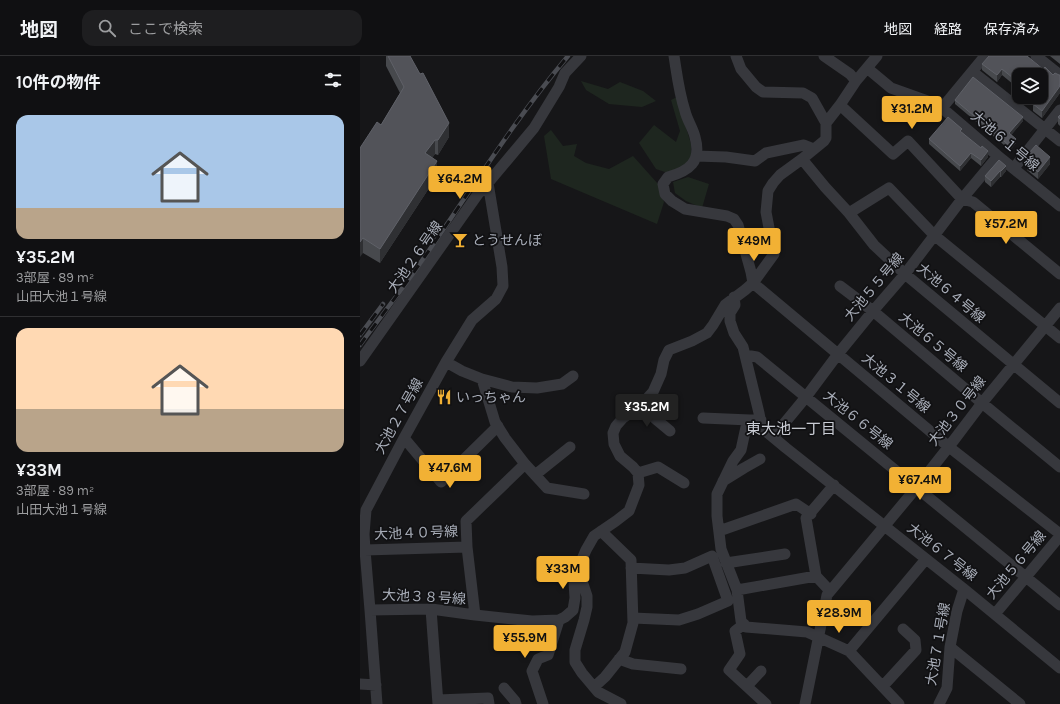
<!DOCTYPE html>
<html lang="ja">
<meta charset="utf-8">
<style>
body{margin:0;font-family:Karla,"Noto Sans JP",sans-serif;background:#1e1e20;color:#f1f3f6;height:100vh;display:flex;flex-direction:column;font-size:15px;white-space:nowrap}
*{box-sizing:border-box;margin:0}
p{font-size:13px;color:#9c9d9f}
.icon{flex:none;width:22px;height:22px;fill:none;stroke:currentColor;stroke-width:2;stroke-linecap:round;stroke-linejoin:round}
.map{position:relative;flex:1;overflow:hidden}
.panel{display:flex;flex-direction:column;background:#101012;width:360px}
.panel>*{flex:none}
.controls{position:absolute;left:652px;top:12px;display:grid;gap:8px}
.controls a{display:grid;place-items:center;width:36px;height:36px;border-radius:8px;background:#101012;box-shadow:0 2px 6px #0003,0 0 0 1px #303032;font-size:20px}
.price{position:absolute;translate:-50% -34px;padding:0 9px;border-radius:4px;background:#f2b134;color:#111;font-size:13px;line-height:26px;filter:drop-shadow(0 1px 2px #0008)}
.price::after{content:'';position:absolute;left:50%;top:24px;width:12px;height:9px;margin-left:-6px;background:inherit;clip-path:polygon(0 0,100% 0,50% 100%)}
.price.selected{background:#222;color:#fff}
ul{padding:0;list-style:none}
li{display:grid;align-content:center;gap:8px;height:212px;padding:0 16px}
li+li{border-top:1px solid #303032}
li span{display:grid;place-items:center;height:124px;border-radius:12px;color:#555}
li>.icon{margin-inline-start:auto}
span .icon{width:72px;height:72px;fill:#fffc;stroke-width:1}
li b{font-size:17px}
h2{display:flex;justify-content:space-between;align-items:center;height:48px;padding:0 16px;font-size:17px}
header{display:flex;align-items:center;gap:24px;box-sizing:border-box;height:56px;padding:0 20px;background:#101012;border-bottom:1px solid #303032}
header strong{font-size:19px}
nav{display:flex;gap:22px;margin-inline-start:auto;font-size:14px}
.search{width:280px;height:36px;background:#1e1e20;display:flex;align-items:center;gap:10px;box-sizing:border-box;padding:0 14px;border-radius:12px;color:#9c9d9f;font-size:15px}
main{display:flex;flex:1;min-height:0}
.map>svg:first-child{display:block}
.green{fill:#1e261f}
.lines{fill:none;stroke-linecap:round;stroke-linejoin:round}
.street{stroke:#37383d;stroke-width:11}
.rail-casing{stroke:#4a4c52;stroke-width:4.5}
.rail{stroke:#111113;stroke-width:3;stroke-dasharray:9;stroke-linecap:butt}
.wall{fill:#47494d}
.shaded-wall{fill:#2f3033}
.building{fill:#525359;stroke:#5f6168}
.labels{text-anchor:middle;dominant-baseline:central;stroke-width:3.5;stroke-linejoin:round;paint-order:stroke}
.street-label{font-size:14px;fill:#a8adb8;stroke:#111113}
.poi-label{font-size:14px;fill:#a8adb8;stroke:#111113;text-anchor:start}
.neighbourhood-label{font-size:15px;fill:#c9ccd4;stroke:#111113}
</style>
<header>
<strong>地図</strong>
<div class="search"><svg class="icon" aria-label="search" viewBox="0 0 24 24"><circle cx="10" cy="10" r="6"/><path d="M15 15l6 6"/></svg>ここで検索</div>
<nav><a>地図</a><a>経路</a><a>保存済み</a></nav>
</header>
<main>
<section class="panel">
<h2>10件の物件<svg class="icon" aria-label="filters" viewBox="0 0 24 24"><path d="M4 7h16M4 17h16"/><circle cx="9" cy="7" r="2"/><circle cx="15" cy="17" r="2"/></svg></h2>
<ul>
<li><span style="background:linear-gradient(#a9c7e8 75%,#b9a48a 0)"><svg class="icon" aria-label="home" viewBox="0 0 24 24"><path d="M3 11l9-7 9 7M6 9v11h12V9"/></svg></span><div><b>¥35.2M</b><p>3部屋 · 89 m²</p><p>山田大池１号線</p></div></li>
<li><span style="background:linear-gradient(#ffd9b3 65%,#b9a48a 0)"><svg class="icon" aria-label="home" viewBox="0 0 24 24"><path d="M3 11l9-7 9 7M6 9v11h12V9"/></svg></span><div><b>¥33M</b><p>3部屋 · 89 m²</p><p>山田大池１号線</p></div></li>
</ul>
</section>
<div class="map">
<svg width="700" height="648" viewBox="0 0 700 648">
<rect width="100%" height="100%" fill="#161618"/>
<path class="green" d="M221,25L248,33L260,26L283,35L296,45L282,51L249,48L226,34Z
M317,41L331,88V106L311,118L296,113L279,87L294,69L316,86L320,75L311,44Z
M191,74L203,90L217,88L214,100L226,107L249,113L273,100L298,128L304,146L297,168L191,123L184,80Z
M328,121L349,128L342,152L326,145L315,137L313,126Z"/>
<g class="lines">
<path class="street" d="M376,0L381,13L396,31L403,36L443,37L452,42L466,67
M464,0L490,18L496,25L480,49L466,67V82L464,85L442,103L420,119L413,127L408,135L406,156L414,198L393,227L589,391L700,478
M676,0L700,19
M507,12L531,32L573,47L582,52L638,100L700,150
M613,16L700,85
M496,25L517,0
M480,49L533,98L548,85L602,143L613,146L700,218
M582,52L625,0
M336,100L366,101L395,105L406,97L444,89L454,93
M442,103L465,131L489,157L514,189L545,218L700,347
M654,112L700,54
M489,157L529,132L574,179L700,282
M480,230L513,255L622,347L700,411
M374,241L375,249L370,257V265L374,277L383,291L399,357L402,372L426,392L604,533L700,612
M385,299L397,301L700,549
M0,305L118,138L128,127L174,72L199,31L205,17L221,0
M122,323L152,331L177,332L202,328L213,320
M280,350L310,375
M343,362L390,364
M413,381L446,341L478,298L513,255L545,218L602,143L638,100
M44,382L81,426L138,370
M165,408L187,432L224,438
M278,417L298,411L324,427
M175,419L210,391
M363,425L384,412L400,403
M474,429L446,462L456,520L377,534L381,565L386,571L447,576L489,595
M359,475L436,448L451,458
M5,494L107,491
M366,507L425,498
M271,512L309,514L325,512L352,500L368,545L338,558L319,564L273,562
M456,520L470,535
M377,534L361,493L357,460V438L373,405L381,394L386,371L390,364H401
M71,553L78,648
M10,554L71,553L115,559L107,491L106,465L165,408L145,382L135,366L122,323L102,315L86,306
M635,558L700,480
M115,559L172,565L199,564L205,561L213,554L215,542L214,526L218,513
M384,568L375,575L380,598L369,614L406,648
M590,591L660,648
M259,603L273,608L321,613
M0,628L16,629
M387,630L401,615
M523,630L556,594L555,584L543,573
M234,631L245,621L265,596L273,567L271,504L241,475
M144,632L155,645L156,648
M78,644L128,642L129,648
M17,648L10,554L5,494L4,478L6,454L44,382L86,306L112,264L136,243L143,230L142,211L128,127
M183,648L172,615L178,603L188,599L199,564
M261,648L238,636L222,617L215,606V594L224,564L227,551V540L218,513L226,494L234,480L256,465L269,455L279,429L278,417L273,411L260,400L254,388L253,377L256,370L263,362L280,350L293,336L301,318L304,304L309,294L332,285L347,277L353,269L365,249L385,234L393,227L391,216L378,169L374,163L367,160L325,153L312,145L305,138L303,128L308,121C329,115 342,106 335,81C333,72 327,64 325,55C319,37 317,19 314,0
M445,648L467,539L557,431L594,384L622,347L700,252
M539,648L489,595L566,503
M579,648L587,632L590,591L597,555L604,533"/>
<defs>
<path id="rail" d="M0,279L23,248
M0,289C16,267 33,245 49,223C102,149 149,70 208,0"/>
</defs>
<use href="#rail" class="rail-casing"/>
<use href="#rail" class="rail"/>
</g>
<path class="wall" d="M26,0H50L89,81L78,99L75,98L72,102L77,120L20,207L3,197L0,92L21,69L40,37L26,10Z
M690,0H700V8Z
M622,8L683,13L693,19H700V37L682,62L673,55V48L666,42V41H681L659,19V33L642,19L637,26L622,14Z
M595,44L663,65L651,79L656,87L650,94L595,48Z
M700,59V70L698,68V61Z
M602,76L628,101L621,110L611,102L600,115L569,88V83Z
M669,97L690,108L678,123L667,114V107L669,104Z
M639,104L646,115L641,121H640L631,131L625,126V120Z"/>
<path class="shaded-wall" d="M642,13V19L637,26V19Z
M700,28V37L682,62V55Z
M663,61V65L649,82V77Z
M89,67V81L78,99V84Z
M656,83V87L650,94V90Z
M75,84V98L65,112V97Z
M628,95V101L621,110V104Z
M611,97V102L600,115V110Z
M690,101V108L678,123V116Z
M77,105V120L20,207V193Z
M646,110V115L641,121V115Z
M640,115V121L631,131V125Z
M3,182V197L0,201V186Z"/>
<path class="building" d="M28,0H50L60,18L63,17L89,67L78,84H75L65,97L77,105L20,193L3,182L0,186V92L17,66L21,69L44,31Z
M629,0H667L683,13L685,11L693,19L695,17L699,19H700V28L699,30H700L682,55L673,48L676,44L673,41H681V19H659V27L642,13L637,19L622,8Z
M613,21L663,61L649,77L656,83L650,90L595,44Z
M700,59V63L698,61Z
M588,61L602,73L600,75L621,92L622,90L628,95L621,104L611,97L600,110L569,83Z
M676,89L690,101L678,116L667,107L672,100L669,97Z
M639,104L646,110L641,115H640L631,125L625,120Z"/>
<defs>
<symbol id="bar-bare" viewBox="-9 -9 18 18"><path d="M-6-5H6L.8 .8V4.5H3.5V6h-7V4.5H-.8V.8Z" fill="#f2b134" stroke="#111113" stroke-width="2.5" paint-order="stroke"/></symbol>
<symbol id="restaurant-bare" viewBox="-9 -9 18 18"><path d="M-5-6h1v4h1v-4h1v4h1v-4h1v5L-1.5 .5V6h-2V.5L-5-1ZM5-6V6H3V1.5H1.5Q1.5-4 5-6Z" fill="#f2b134" stroke="#111113" stroke-width="2.5" paint-order="stroke"/></symbol>
</defs>
<g fill-rule="evenodd">
<use href="#bar-bare" x="89" y="173" width="22" height="22"/>
<use href="#restaurant-bare" x="73" y="330" width="22" height="22"/>
</g>
<g class="labels">
<g class="street-label">
<text transform="translate(645 85) rotate(40)">大池６１号線</text>
<text transform="translate(55 201) rotate(-55)">大池２６号線</text>
<text transform="translate(514 231) rotate(-50)">大池５５号線</text>
<text transform="translate(591 237) rotate(40)">大池６４号線</text>
<text transform="translate(573 286) rotate(40)">大池６５号線</text>
<text transform="translate(536 327) rotate(40)">大池３１号線</text>
<text transform="translate(597 355) rotate(-52)">大池３０号線</text>
<text transform="translate(39 360) rotate(-61)">大池２７号線</text>
<text transform="translate(498 364) rotate(39)">大池６６号線</text>
<text transform="translate(56 477) rotate(-2)">大池４０号線</text>
<text transform="translate(582 496) rotate(38)">大池６７号線</text>
<text transform="translate(656 509) rotate(-50)">大池５６号線</text>
<text transform="translate(64 541) rotate(3)">大池３８号線</text>
<text transform="translate(578 588) rotate(-80)">大池７１号線</text>
</g>
<g class="poi-label">
<text x="112" y="184">とうせんぼ</text>
<text x="96" y="341">いっちゃん</text>
</g>
<g class="neighbourhood-label">
<text x="431" y="373">東大池一丁目</text>
</g>
</g>
</svg>
<div class="controls">
<a><svg class="icon" aria-label="layers" viewBox="0 0 24 24"><path d="M12 4l9 5-9 5-9-5zM3 14l9 5 9-5"/></svg></a>
</div>
<b class="price" style="left:552px;top:74px">¥31.2M</b>
<b class="price" style="left:100px;top:144px">¥64.2M</b>
<b class="price" style="left:646px;top:189px">¥57.2M</b>
<b class="price" style="left:394px;top:206px">¥49M</b>
<b class="price selected" style="left:287px;top:372px">¥35.2M</b>
<b class="price" style="left:90px;top:433px">¥47.6M</b>
<b class="price" style="left:560px;top:445px">¥67.4M</b>
<b class="price" style="left:203px;top:534px">¥33M</b>
<b class="price" style="left:479px;top:578px">¥28.9M</b>
<b class="price" style="left:165px;top:603px">¥55.9M</b>
</div>
</main>
